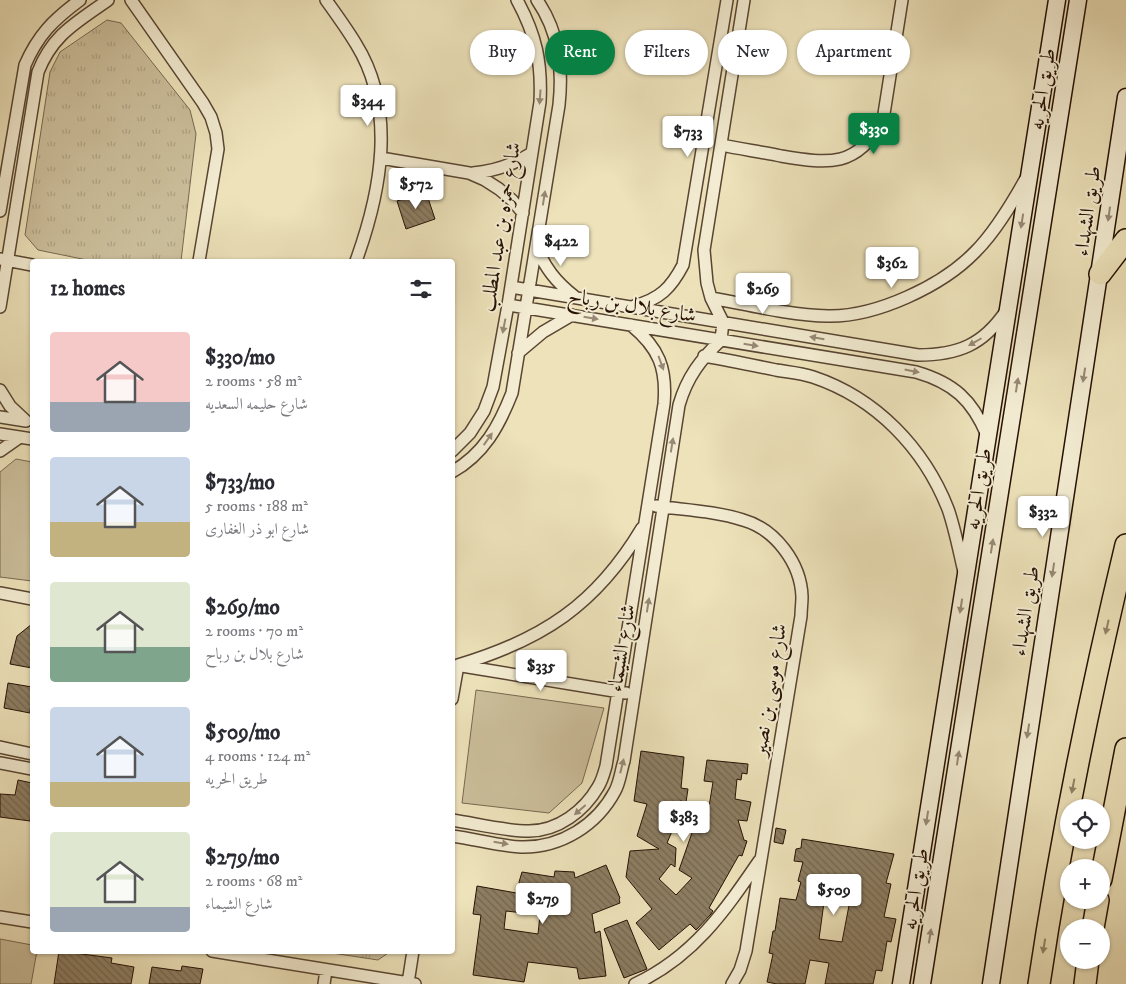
<!DOCTYPE html>
<meta charset="utf-8">
<style>
body{margin:0;font-family:"IM FELL DW Pica",Amiri,serif;background:#f7f7f7;color:#2b2b33;height:100vh;display:flex;flex-direction:column;font-size:19px;white-space:nowrap}
*{box-sizing:border-box;margin:0}
p{font-size:16px;color:#7c7c81}
.icon{flex:none;width:28px;height:28px;fill:none;stroke:currentColor;stroke-width:2;stroke-linecap:round;stroke-linejoin:round}
.map{position:relative;flex:1;overflow:hidden}
.drawer{position:absolute;left:30px;top:259px;width:425px;height:695px;display:flex;flex-direction:column;background:#fff;border-radius:5px;box-shadow:0 1px 4px #0004}
.drawer>*{flex:none}
.top-card{position:absolute;left:470px;top:30px;width:475px;height:45px;display:flex;gap:10px}
.tools{position:absolute;left:1060px;top:799px;display:grid;gap:10px}
.tools a{display:grid;place-items:center;width:50px;height:50px;border-radius:50%;background:#fff;box-shadow:0 1px 4px #0004;font-size:25px}
.price{position:absolute;translate:-50% -42px;padding:0 11px;border-radius:5px;background:#fff;color:#222;font-size:16px;line-height:32px;filter:drop-shadow(0 1px 2px #0008)}
.price::after{content:'';position:absolute;left:50%;top:30px;width:15px;height:11px;margin-left:-8px;background:inherit;clip-path:polygon(0 0,100% 0,50% 100%)}
.price.on{background:#0b8043;color:#fff}
ul{padding:0;list-style:none}
li{display:flex;align-items:center;gap:15px;height:125px;padding:0 20px}
li span{display:grid;place-items:center;flex:none;width:140px;height:100px;border-radius:5px;color:#555}
li>.icon{margin-inline-start:auto}
span .icon{width:60px;height:60px;fill:#fffc;stroke-width:1}
li b{font-size:21px}
h2{display:flex;justify-content:space-between;align-items:center;height:60px;padding:0 20px;font-size:21px}
.chip{padding:0 18px;border-radius:22px;background:#fff;box-shadow:0 1px 4px #0004;font-size:18px;line-height:45px}
.chip.on{background:#0b8043;color:#fff}
.map>svg:first-child{display:block}
.green{fill:#cbbe9b;stroke:#786850}
.park{fill:url(#park-tufts);stroke:#786850}
.building{fill:url(#building-back-hatch);stroke:#261104;fill-rule:evenodd}
.lines{fill:none;stroke-linecap:round;stroke-linejoin:round}
.street-casing{stroke:#584532;stroke-width:14}
.secondary-casing{stroke:#261104;stroke-width:19}
.highway-casing{stroke:#261104;stroke-width:24}
.street{stroke:#f3ecd2;stroke-width:11}
.secondary{stroke:#f3ecd2;stroke-width:16}
.highway{stroke:#ede2ba;stroke-width:21}
.oneway{fill:#978975}
.oneway2{fill:#938468}
.labels{text-anchor:middle;dominant-baseline:central;stroke-width:4;stroke-linejoin:round;paint-order:stroke}
.street-label{font-size:21px;fill:#261104;stroke:#f3ecd2}
</style>
<div class="map">
<svg width="1126" height="984" viewBox="0 0 1126 984">
<defs>
<pattern id="park-tufts" width="24" height="20" patternUnits="userSpaceOnUse" patternTransform="scale(1.25)"><rect width="24" height="20" fill="#cbbe9b"/><path d="M3 7l-1-3M5 7V3M7 7l1-3M15 17l-1-3M17 17v-4M19 17l1-3" fill="none" stroke="#aea284"/></pattern>
<pattern id="building-back-hatch" width="6" height="6" patternUnits="userSpaceOnUse" patternTransform="scale(1.25)"><rect width="6" height="6" fill="#8d7e63"/><path d="M-1 5l2 2M0 0l6 6M5-1l2 2" fill="none" stroke="#73664f"/></pattern>
</defs>
<rect width="100%" height="100%" fill="#ede2ba"/>
<filter id="stains"><feTurbulence type="fractalNoise" baseFrequency=".004" numOctaves="4"/><feColorMatrix values="0 0 0 0 .2 0 0 0 0 .09 0 0 0 0 .02 0 0 0 .5 -.17"/></filter>
<radialGradient id="worn" r=".72"><stop offset=".6" stop-color="#630" stop-opacity="0"/><stop offset="1" stop-color="#630" stop-opacity=".3"/></radialGradient>
<path class="green" d="M16,459L32,462V581L0,577V472Z
M476,690L604,708L582,783L549,813L462,803Z
M0,939L32,945V951H37L31,984H0Z"/>
<path class="park" d="M107,20L121,23L190,110L196,134L181,261H92L38,250L25,235L50,72L60,52Z
M319,951H391L378,960Z"/>
<path class="building" d="M426,192L435,219L406,229L397,201Z
M32,624V668L10,664L17,636Z
M8,683L32,687L30,713L4,708Z
M641,751L684,757L681,788L688,789L686,802L680,801L678,829H673L667,843L676,848L675,867L671,864L659,879L676,895L692,878L679,870L694,827H693L696,817L707,819L713,782L704,781L707,760L748,764L747,774L742,773L741,780L737,779L735,799L751,802L747,821L738,820L744,840L747,841L742,856L739,855L709,908L713,911L711,914L696,930L690,924L659,950L636,923L652,909L626,877L630,851L659,849L637,836L647,804L634,801Z
M18,780L32,783V806L30,821L0,817V794L15,795Z
M776,828L786,830L783,844L774,842Z
M802,839L894,854L886,883L891,884L884,917L896,919L891,942L887,941L882,971L876,970L873,984H825L829,963L810,960L805,984H777L767,982L773,954L769,953L773,931H775L780,898L796,900L801,882L798,881L803,862L794,861L796,849L801,848ZM828,891L851,895L842,942L819,939L825,895L827,896Z
M606,865L620,898L619,899L620,903L592,914L595,933L600,931L606,976L579,979L577,968L528,962L524,982L473,975L481,915L473,914L477,886L522,894L519,882L522,872L554,877L555,871L574,872L575,878ZM506,911L540,915L538,934L504,929Z
M627,920L647,969L624,978L604,929Z
M59,951L112,958L111,963L134,967L131,984H54Z
M182,966L203,969L200,984H149L152,967L181,971Z"/>
<g class="lines">
<defs>
<path id="street" d="M131,0L203,103L211,117L216,133L218,149L199,261
M326,0C336,14 347,29 356,44C397,110 381,192 356,261
M721,145C741,149 761,152 781,156C829,164 857,168 883,120L902,0
M381,158L469,173L485,180L499,189L512,200L523,213
M473,173C495,171 513,165 532,153
M0,211L25,65C38,35 53,20 80,0
M536,246C545,268 556,282 574,296
M0,259L32,265
M511,287L918,355C958,355 983,345 1006,311
M711,298C750,305 789,315 828,316C876,317 942,286 975,252C995,232 1011,205 1025,180
M508,305L916,372C954,383 972,400 987,435
M634,306C660,299 671,288 683,265L727,0
M0,307L38,72C53,34 76,23 108,0
M518,353L543,332L572,315
M704,356C728,360 752,365 776,370C788,372 801,373 813,377C876,398 924,448 948,509C955,529 959,551 964,572
M0,390L10,406L26,421
M0,417L26,421
M0,434L32,439
M0,451L20,437
M452,451L470,433L484,411L493,387L508,305L540,102C542,62 536,35 517,0
M452,472C484,454 499,426 512,393L559,105C563,67 559,32 537,0
M656,506C685,510 715,511 743,520C775,529 801,563 802,597C802,603 801,610 801,616L746,951L740,970L732,984
M0,593L32,599
M462,666L626,693
M452,699L458,665C542,640 596,605 642,528
M0,747L32,754
M0,763L32,769
M452,820C478,824 504,831 529,831C558,831 584,811 598,787C602,781 604,773 606,766L664,404C667,368 659,348 631,325
M452,836C475,839 499,846 521,847C561,848 597,825 615,791C620,782 621,770 624,761L679,405C687,377 701,359 721,340L723,322L711,298L707,283L704,250L744,0
M0,917L32,922
M212,951L415,984
M408,983L413,951
M324,984L326,970
M635,984C693,957 724,912 759,861"/>
<path id="secondary" d="M901,984L1057,0
M922,984L1078,0
M991,984C1034,688 1083,393 1126,97"/>
<path id="highway" d="M1100,274L1126,240
M1101,879L1126,749
M1093,928L1098,900
M1039,984C1061,837 1091,691 1126,545
M1085,984L1088,960"/>
</defs>
<use href="#street" class="street-casing"/>
<use href="#secondary" class="secondary-casing"/>
<use href="#highway" class="highway-casing"/>
<use href="#street" class="street"/>
<use href="#secondary" class="secondary"/>
<use href="#highway" class="highway"/>
</g>
<defs><path id="oneway-solid" d="M-6-.8H1V-3.2L6.5 0L1 3.2V.8H-6Z" transform="scale(1.25)"/></defs>
<g class="oneway">
<use href="#oneway-solid" transform="translate(540 97) rotate(94)"/>
<use href="#oneway-solid" transform="translate(544 198) rotate(-81)"/>
<use href="#oneway-solid" transform="translate(1109 214) rotate(98)"/>
<use href="#oneway-solid" transform="translate(1022 221) rotate(99)"/>
<use href="#oneway-solid" transform="translate(591 318) rotate(9)"/>
<use href="#oneway-solid" transform="translate(504 326) rotate(101)"/>
<use href="#oneway-solid" transform="translate(817 338) rotate(-170)"/>
<use href="#oneway-solid" transform="translate(975 342) rotate(150)"/>
<use href="#oneway-solid" transform="translate(751 345) rotate(9)"/>
<use href="#oneway-solid" transform="translate(661 363) rotate(70)"/>
<use href="#oneway-solid" transform="translate(912 371) rotate(11)"/>
<use href="#oneway-solid" transform="translate(1084 375) rotate(99)"/>
<use href="#oneway-solid" transform="translate(1017 385) rotate(-81)"/>
<use href="#oneway-solid" transform="translate(488 439) rotate(-55)"/>
<use href="#oneway-solid" transform="translate(672 445) rotate(-81)"/>
<use href="#oneway-solid" transform="translate(992 546) rotate(-81)"/>
<use href="#oneway-solid" transform="translate(1053 570) rotate(99)"/>
<use href="#oneway-solid" transform="translate(648 605) rotate(-81)"/>
<use href="#oneway-solid" transform="translate(961 606) rotate(99)"/>
<use href="#oneway-solid" transform="translate(1028 731) rotate(99)"/>
<use href="#oneway-solid" transform="translate(958 758) rotate(-81)"/>
<use href="#oneway-solid" transform="translate(622 766) rotate(-76)"/>
<use href="#oneway-solid" transform="translate(580 810) rotate(139)"/>
<use href="#oneway-solid" transform="translate(927 818) rotate(99)"/>
<use href="#oneway-solid" transform="translate(501 843) rotate(9)"/>
<use href="#oneway-solid" transform="translate(930 936) rotate(-81)"/>
</g>
<g class="oneway2">
<use href="#oneway-solid" transform="translate(1107 627) rotate(103)"/>
<use href="#oneway-solid" transform="translate(1073 786) rotate(101)"/>
<use href="#oneway-solid" transform="translate(1044 946) rotate(99)"/>
</g>
<g class="labels">
<g class="street-label">
<text transform="translate(1043 89) rotate(-81)">طريق الحريه</text>
<text transform="translate(1088 211) rotate(-82)">طريق الشهداء</text>
<text transform="translate(501 227) rotate(-81)">شارع حمزه بن عبد المطلب</text>
<text transform="translate(632 306) rotate(9)">شارع بلال بن رباح</text>
<text transform="translate(979 489) rotate(-81)">طريق الحريه</text>
<text transform="translate(1026 611) rotate(-81)">طريق الشهداء</text>
<text transform="translate(622 648) rotate(-81)">شارع الشيماء</text>
<text transform="translate(770 690) rotate(-81)">شارع موسى بن نصير</text>
<text transform="translate(916 889) rotate(-81)">طريق الحريه</text>
</g>
</g>
<rect width="100%" height="100%" filter="url(#stains)"/>
<rect width="100%" height="100%" fill="url(#worn)"/>
</svg>
<div class="tools">
<a><svg class="icon" aria-label="locate" viewBox="0 0 24 24"><circle cx="12" cy="12" r="6"/><path d="M12 2v4M12 18v4M2 12h4M18 12h4"/></svg></a>
<a>+</a>
<a>−</a>
</div>
<b class="price" style="left:368px;top:127px">$344</b>
<b class="price on" style="left:874px;top:155px">$330</b>
<b class="price" style="left:688px;top:158px">$733</b>
<b class="price" style="left:416px;top:210px">$572</b>
<b class="price" style="left:561px;top:267px">$422</b>
<b class="price" style="left:892px;top:289px">$362</b>
<b class="price" style="left:763px;top:315px">$269</b>
<b class="price" style="left:1043px;top:538px">$332</b>
<b class="price" style="left:541px;top:692px">$335</b>
<b class="price" style="left:684px;top:843px">$383</b>
<b class="price" style="left:834px;top:916px">$509</b>
<b class="price" style="left:543px;top:925px">$279</b>
<div class="top-card">
<a class="chip">Buy</a>
<a class="chip on">Rent</a>
<a class="chip">Filters</a>
<a class="chip">New</a>
<a class="chip">Apartment</a>
</div>
<section class="drawer">
<h2>12 homes<svg class="icon" aria-label="filters" viewBox="0 0 24 24"><path d="M4 7h16M4 17h16"/><circle cx="9" cy="7" r="2"/><circle cx="15" cy="17" r="2"/></svg></h2>
<ul>
<li><span style="background:linear-gradient(#f6c9c9 70%,#9aa5b1 0)"><svg class="icon" aria-label="home" viewBox="0 0 24 24"><path d="M3 11l9-7 9 7M6 9v11h12V9"/></svg></span><div><b>$330/mo</b><p>2 rooms · 58 m²</p><p>شارع حليمه السعديه</p></div></li>
<li><span style="background:linear-gradient(#c9d6e8 65%,#c2b280 0)"><svg class="icon" aria-label="home" viewBox="0 0 24 24"><path d="M3 11l9-7 9 7M6 9v11h12V9"/></svg></span><div><b>$733/mo</b><p>5 rooms · 188 m²</p><p>شارع ابو ذر الغفارى</p></div></li>
<li><span style="background:linear-gradient(#dfe7d0 65%,#7fa58c 0)"><svg class="icon" aria-label="home" viewBox="0 0 24 24"><path d="M3 11l9-7 9 7M6 9v11h12V9"/></svg></span><div><b>$269/mo</b><p>2 rooms · 70 m²</p><p>شارع بلال بن رباح</p></div></li>
<li><span style="background:linear-gradient(#c9d6e8 75%,#c2b280 0)"><svg class="icon" aria-label="home" viewBox="0 0 24 24"><path d="M3 11l9-7 9 7M6 9v11h12V9"/></svg></span><div><b>$509/mo</b><p>4 rooms · 124 m²</p><p>طريق الحريه</p></div></li>
<li><span style="background:linear-gradient(#dfe7d0 75%,#9aa5b1 0)"><svg class="icon" aria-label="home" viewBox="0 0 24 24"><path d="M3 11l9-7 9 7M6 9v11h12V9"/></svg></span><div><b>$279/mo</b><p>2 rooms · 68 m²</p><p>شارع الشيماء</p></div></li>
</ul>
</section>
</div>
